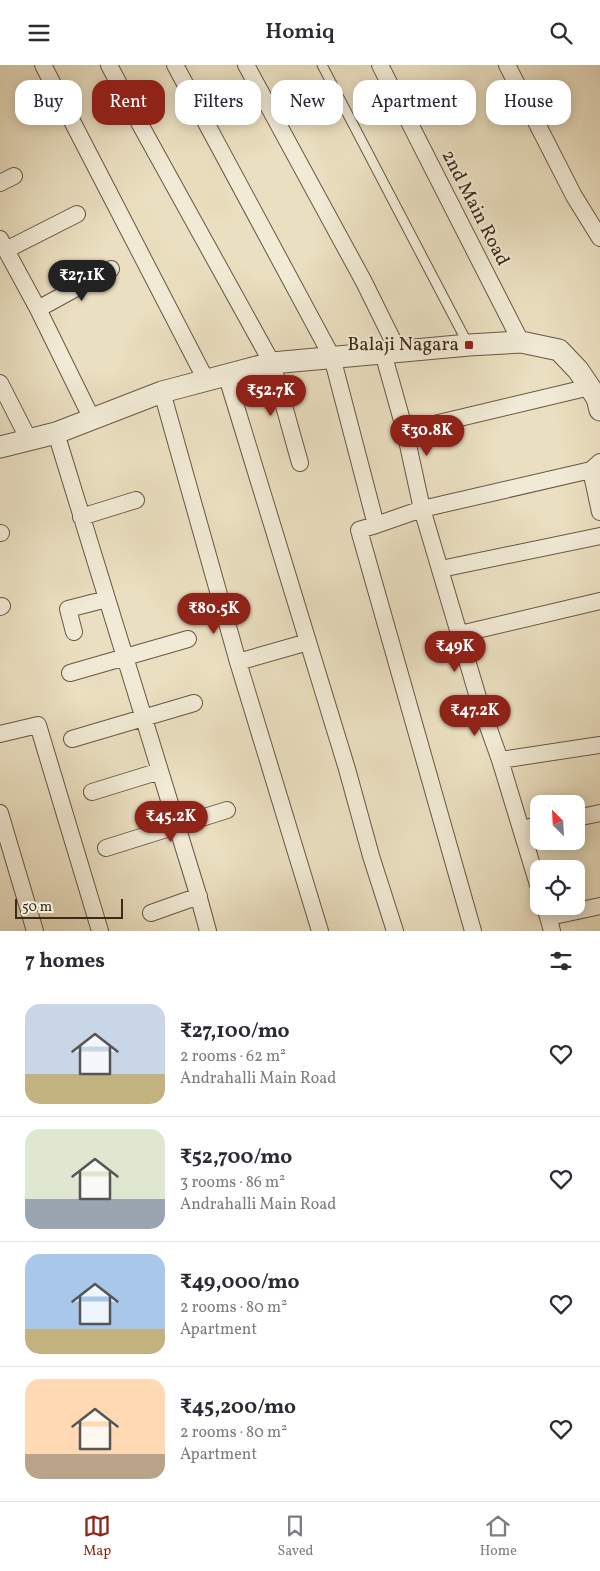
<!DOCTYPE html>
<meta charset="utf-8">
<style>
body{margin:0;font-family:Vollkorn,serif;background:#f7f7f7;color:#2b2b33;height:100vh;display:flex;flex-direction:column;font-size:19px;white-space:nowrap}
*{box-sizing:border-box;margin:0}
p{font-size:16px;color:#7c7c81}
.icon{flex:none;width:28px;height:28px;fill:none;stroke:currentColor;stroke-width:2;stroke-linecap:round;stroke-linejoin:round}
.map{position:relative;height:866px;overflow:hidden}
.sheet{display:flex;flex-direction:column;background:#fff;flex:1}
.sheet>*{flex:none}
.hud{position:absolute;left:15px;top:15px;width:570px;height:45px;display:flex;gap:10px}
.needle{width:32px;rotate:336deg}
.controls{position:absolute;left:530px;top:730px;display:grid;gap:10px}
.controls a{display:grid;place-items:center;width:55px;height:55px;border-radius:10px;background:#fff;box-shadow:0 2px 12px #0003;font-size:25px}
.scale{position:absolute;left:15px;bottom:12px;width:108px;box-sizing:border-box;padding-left:5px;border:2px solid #3c2a18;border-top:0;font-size:14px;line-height:18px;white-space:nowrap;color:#3c2a18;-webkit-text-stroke:4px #f1ead6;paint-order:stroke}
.price{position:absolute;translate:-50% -42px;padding:0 11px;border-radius:18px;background:#8f2418;color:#fff;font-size:16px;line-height:32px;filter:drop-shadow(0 1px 2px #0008)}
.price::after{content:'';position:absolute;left:50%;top:30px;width:15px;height:11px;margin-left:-8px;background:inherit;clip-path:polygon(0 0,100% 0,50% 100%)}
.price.selected{background:#222;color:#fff}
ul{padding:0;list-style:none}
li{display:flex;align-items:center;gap:15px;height:125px;padding:0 25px}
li+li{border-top:1px solid #e1e1e2}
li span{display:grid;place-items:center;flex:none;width:140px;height:100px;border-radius:15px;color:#555}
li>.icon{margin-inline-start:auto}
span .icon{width:60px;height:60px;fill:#fffc;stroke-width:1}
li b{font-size:21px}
h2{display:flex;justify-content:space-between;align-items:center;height:60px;padding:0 25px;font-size:21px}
.tag{padding:0 18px;border-radius:15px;background:#fff;box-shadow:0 2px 12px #0003;font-size:18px;line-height:45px}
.tag.selected{background:#8f2418;color:#fff}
header{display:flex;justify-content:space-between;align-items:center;height:65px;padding:0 25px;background:#fff;font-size:22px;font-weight:600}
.menu{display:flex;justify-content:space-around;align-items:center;height:70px;border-top:1px solid #e1e1e2;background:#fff;font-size:14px;color:#7c7c81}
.menu a{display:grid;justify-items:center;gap:2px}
.menu .selected{color:#8f2418}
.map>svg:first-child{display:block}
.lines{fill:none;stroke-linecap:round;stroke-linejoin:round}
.service-casing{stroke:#685742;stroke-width:11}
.minor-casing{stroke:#685742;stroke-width:18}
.tertiary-casing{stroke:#685742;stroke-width:23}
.service{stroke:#f1ead6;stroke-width:9}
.minor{stroke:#f1ead6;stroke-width:16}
.tertiary{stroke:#f1ead6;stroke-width:21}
.poi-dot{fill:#8f2418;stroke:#f1ead6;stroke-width:2}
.labels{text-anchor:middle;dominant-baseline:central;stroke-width:4;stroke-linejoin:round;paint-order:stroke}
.street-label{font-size:19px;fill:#3c2a18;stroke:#f1ead6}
.poi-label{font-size:19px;fill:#3c2a18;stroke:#f1ead6;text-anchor:end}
</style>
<header><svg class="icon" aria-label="menu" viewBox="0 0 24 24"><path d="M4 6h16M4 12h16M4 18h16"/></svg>Homiq<svg class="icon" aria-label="search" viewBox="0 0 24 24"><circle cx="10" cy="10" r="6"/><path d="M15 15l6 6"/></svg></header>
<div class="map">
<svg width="600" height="866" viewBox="0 0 600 866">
<rect width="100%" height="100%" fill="#eadfc0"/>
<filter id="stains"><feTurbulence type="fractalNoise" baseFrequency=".004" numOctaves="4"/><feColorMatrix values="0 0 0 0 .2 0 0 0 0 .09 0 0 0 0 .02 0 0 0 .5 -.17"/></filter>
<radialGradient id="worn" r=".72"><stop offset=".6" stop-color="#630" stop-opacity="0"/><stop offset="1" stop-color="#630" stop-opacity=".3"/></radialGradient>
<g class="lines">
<defs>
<path id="service" d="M322,0L468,279"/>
<path id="minor" d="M43,0C98,105 151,210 206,315
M109,0L141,61L272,298L300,398
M175,0L332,292L376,460L359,465L473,866
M246,0L364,217L398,286
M380,0L521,277
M507,0L574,131L600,173
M0,118L14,111
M0,174L38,244L92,354
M6,185L77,149
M38,244L111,204
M383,288L405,366L422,444L480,639L500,695L539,823
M226,309L347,704L371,791L395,866
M0,318L29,375
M162,327L238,597L320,866
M405,366L590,322
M56,368L197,826L208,866
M600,397L591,405L600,447
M81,452L136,435
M376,460L422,444L591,405
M0,468H1
M441,504L600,471
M0,542L2,541
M74,567L68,544L107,534
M460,569L600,536
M238,597L308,577
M70,608L188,574
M0,669L38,660L100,866
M72,674L194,638
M500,695L600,680
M92,727L160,706
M0,748L35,866
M576,753L600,748
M521,764L539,760
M106,783L227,745
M545,841L552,866
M151,848L199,831
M549,852L600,841"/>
<path id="tertiary" d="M0,382L56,368L162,327L272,298L469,280L521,277L559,285L578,305L597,333L600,345"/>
</defs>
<use href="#service" class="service-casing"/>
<use href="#minor" class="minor-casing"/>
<use href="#tertiary" class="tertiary-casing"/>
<use href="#service" class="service"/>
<use href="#minor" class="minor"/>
<use href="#tertiary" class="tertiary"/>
</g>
<rect class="poi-dot" x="464" y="275" width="10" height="10" rx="2.5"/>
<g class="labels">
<g class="street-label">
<text transform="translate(475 143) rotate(63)">2nd Main Road</text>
</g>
<g class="poi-label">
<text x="459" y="280">Balaji Nagara</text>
</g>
</g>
<rect width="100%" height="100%" filter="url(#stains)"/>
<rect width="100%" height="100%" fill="url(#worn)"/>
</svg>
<div class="controls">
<a><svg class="needle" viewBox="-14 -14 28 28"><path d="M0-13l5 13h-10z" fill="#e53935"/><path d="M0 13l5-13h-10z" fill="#7c7c81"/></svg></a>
<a><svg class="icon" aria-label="locate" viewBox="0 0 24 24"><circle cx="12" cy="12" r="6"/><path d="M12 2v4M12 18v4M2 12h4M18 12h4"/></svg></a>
</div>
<div class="scale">50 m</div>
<b class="price selected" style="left:82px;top:237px">₹27.1K</b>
<b class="price" style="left:271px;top:352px">₹52.7K</b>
<b class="price" style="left:427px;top:392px">₹30.8K</b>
<b class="price" style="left:214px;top:570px">₹80.5K</b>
<b class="price" style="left:455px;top:608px">₹49K</b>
<b class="price" style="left:475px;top:672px">₹47.2K</b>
<b class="price" style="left:171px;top:778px">₹45.2K</b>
<div class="hud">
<a class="tag">Buy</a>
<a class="tag selected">Rent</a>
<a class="tag">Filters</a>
<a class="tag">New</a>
<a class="tag">Apartment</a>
<a class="tag">House</a>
</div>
</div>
<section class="sheet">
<h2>7 homes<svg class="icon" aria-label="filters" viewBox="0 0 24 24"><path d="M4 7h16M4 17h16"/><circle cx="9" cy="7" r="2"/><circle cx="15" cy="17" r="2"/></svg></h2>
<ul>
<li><span style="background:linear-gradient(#c9d6e8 70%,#c2b280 0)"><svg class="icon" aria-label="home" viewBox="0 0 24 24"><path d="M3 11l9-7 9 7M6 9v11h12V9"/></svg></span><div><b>₹27,100/mo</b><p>2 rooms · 62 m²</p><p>Andrahalli Main Road</p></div><svg class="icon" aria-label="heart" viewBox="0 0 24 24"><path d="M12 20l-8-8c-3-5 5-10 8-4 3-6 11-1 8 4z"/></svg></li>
<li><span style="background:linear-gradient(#dfe7d0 70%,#9aa5b1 0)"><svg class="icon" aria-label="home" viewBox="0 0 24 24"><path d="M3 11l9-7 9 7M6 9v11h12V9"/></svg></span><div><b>₹52,700/mo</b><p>3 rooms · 86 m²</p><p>Andrahalli Main Road</p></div><svg class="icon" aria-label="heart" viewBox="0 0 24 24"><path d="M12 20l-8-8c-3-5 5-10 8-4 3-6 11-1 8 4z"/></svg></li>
<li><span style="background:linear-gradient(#a9c7e8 75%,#c2b280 0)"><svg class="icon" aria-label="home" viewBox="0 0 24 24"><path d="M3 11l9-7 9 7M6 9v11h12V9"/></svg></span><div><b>₹49,000/mo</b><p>2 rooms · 80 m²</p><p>Apartment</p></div><svg class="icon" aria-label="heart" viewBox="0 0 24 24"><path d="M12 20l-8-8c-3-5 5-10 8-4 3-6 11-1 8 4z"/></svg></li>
<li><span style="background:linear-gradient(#ffd9b3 75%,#b9a48a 0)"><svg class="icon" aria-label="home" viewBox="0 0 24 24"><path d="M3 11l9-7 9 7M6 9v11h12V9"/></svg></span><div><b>₹45,200/mo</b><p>2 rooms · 80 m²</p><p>Apartment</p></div><svg class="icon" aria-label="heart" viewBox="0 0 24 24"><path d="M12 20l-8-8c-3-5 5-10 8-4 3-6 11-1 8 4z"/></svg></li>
</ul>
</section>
<nav class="menu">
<a class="selected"><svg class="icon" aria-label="map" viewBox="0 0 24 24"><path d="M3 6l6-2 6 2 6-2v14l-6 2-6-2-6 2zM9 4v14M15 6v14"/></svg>Map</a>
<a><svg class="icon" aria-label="saved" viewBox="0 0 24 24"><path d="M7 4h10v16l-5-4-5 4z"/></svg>Saved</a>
<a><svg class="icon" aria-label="home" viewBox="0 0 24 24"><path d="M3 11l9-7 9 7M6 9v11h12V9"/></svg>Home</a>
</nav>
